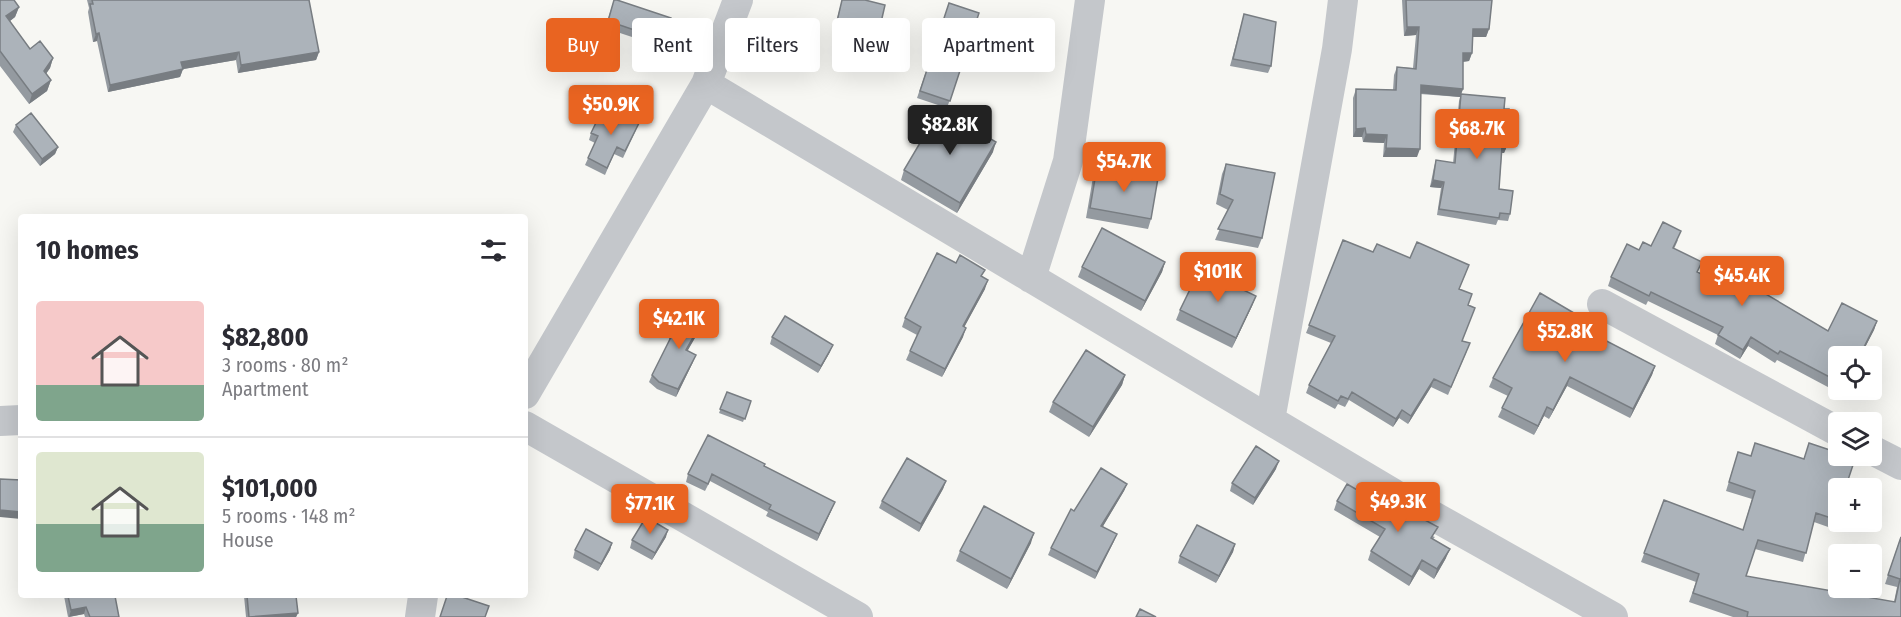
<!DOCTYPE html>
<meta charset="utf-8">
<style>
body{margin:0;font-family:"Fira Sans Condensed",sans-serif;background:#f2f2f3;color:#2b2b33;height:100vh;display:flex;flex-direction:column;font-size:22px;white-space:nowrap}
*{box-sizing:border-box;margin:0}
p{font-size:20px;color:#7c7c81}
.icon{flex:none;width:33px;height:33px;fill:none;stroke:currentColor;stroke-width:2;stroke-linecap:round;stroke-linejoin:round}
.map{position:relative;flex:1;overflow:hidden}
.drawer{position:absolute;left:18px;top:214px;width:510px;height:384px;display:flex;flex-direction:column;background:#fff;border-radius:6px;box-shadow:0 6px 24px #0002}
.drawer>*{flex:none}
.guide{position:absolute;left:546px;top:18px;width:570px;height:54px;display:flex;gap:12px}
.controls{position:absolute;left:1828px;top:346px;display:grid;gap:12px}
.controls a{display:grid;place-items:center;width:54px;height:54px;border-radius:6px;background:#fff;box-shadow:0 6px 24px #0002;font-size:30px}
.price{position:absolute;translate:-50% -51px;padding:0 14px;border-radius:6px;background:#e96421;color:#fff;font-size:20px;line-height:39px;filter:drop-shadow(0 2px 3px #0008)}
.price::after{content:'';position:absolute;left:50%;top:36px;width:18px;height:14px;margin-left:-9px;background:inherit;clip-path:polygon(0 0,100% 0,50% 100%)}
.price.selected{background:#222;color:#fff}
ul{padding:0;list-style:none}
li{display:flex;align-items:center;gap:18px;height:150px;padding:0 18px}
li+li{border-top:2px solid #e1e1e2}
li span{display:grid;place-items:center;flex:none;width:168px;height:120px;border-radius:6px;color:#555}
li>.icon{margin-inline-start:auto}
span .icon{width:72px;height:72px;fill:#fffc;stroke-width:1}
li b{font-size:26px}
h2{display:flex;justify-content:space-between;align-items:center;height:72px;padding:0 18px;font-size:26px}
.tag{padding:0 21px;border-radius:6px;background:#fff;box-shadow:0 6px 24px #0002;font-size:21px;line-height:54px}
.tag.selected{background:#e96421;color:#fff}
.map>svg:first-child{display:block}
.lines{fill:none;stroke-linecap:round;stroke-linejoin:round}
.minor{stroke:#c4c7cb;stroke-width:30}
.wall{fill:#949aa0}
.shaded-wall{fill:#787d82}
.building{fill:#acb3ba;stroke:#787d82;stroke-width:1.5}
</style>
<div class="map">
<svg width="1901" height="617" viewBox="0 0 1901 617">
<rect width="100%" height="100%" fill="#f7f7f3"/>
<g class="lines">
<path class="minor" d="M706,84L1394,494L1613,617
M1031,278L1068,161L1090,0
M1602,304L1839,432
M525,394L706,84L738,0
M1270,420L1337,49L1343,0
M0,421L21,420
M525,426L858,617
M1872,450L1901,465
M420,617L423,596"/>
</g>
<path class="wall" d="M0,0L19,7L15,17L10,21L30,49L53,58L50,68L46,74L51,80L47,91L29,104L0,66Z
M87,0H309L319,52L316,60L238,73L236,60L183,69L180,77L108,92L97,41L93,42L88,12L89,8Z
M614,0L671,18L655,66L638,60L644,41L605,28Z
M842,0H865L877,40L874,47L832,37Z
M1402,0H1492L1489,29L1486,37H1472V53L1469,61L1463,62V89L1460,97L1420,94L1417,157H1383L1384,143L1363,142L1362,137H1353V98L1356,89L1393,90L1394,75L1397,67L1413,68L1416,35L1404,36Z
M949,3L979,13L947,108L917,98Z
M1244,14L1271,66L1268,73L1230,66Z
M1461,94L1504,109L1507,146L1504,153H1502L1499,189L1510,214L1508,221L1498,220L1496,225L1437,215L1441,188L1430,187L1434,167L1436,160L1453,163L1459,101Z
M16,125L58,147L55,154L40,166L13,132Z
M636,130L623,158L614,154L605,175L585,165L595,143L589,140L591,133Z
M993,152L957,213L901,180L904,170Z
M1226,164L1262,238L1258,248L1215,240L1228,210L1216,204L1222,174Z
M1097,167L1151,219L1148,229L1086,218L1093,177Z
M1343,240L1373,252L1410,258L1466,273L1459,289L1468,305L1462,341L1467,351L1448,395L1431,387L1408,424L1399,418L1393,427L1349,400L1345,407L1338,404L1335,409L1306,393L1309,385L1331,343L1306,333Z
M1678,240L1674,249L1698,272L1743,294L1828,331L1877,321L1874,330L1860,357H1839V390H1843L1841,394L1777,360L1775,363L1748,346L1740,359L1715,344L1718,335L1648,301L1646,305L1608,286L1611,277L1639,250Z
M1165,262L1162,272L1141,311L1078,277L1082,267Z
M982,277L985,289L964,327L963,337L942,377L906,360L917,335L902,327L905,318Z
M1256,296L1252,306L1232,348L1176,320L1180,310Z
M705,316L703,324L687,351L693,362L676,397L657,389L649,382L652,375L670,339H669L671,332Z
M1593,334L1655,366L1652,375L1630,418L1567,386L1549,419L1544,416L1534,435L1498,417L1508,396L1489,387L1493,378Z
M772,337L830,352L818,373L770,344Z
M1125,375L1122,385L1089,437L1049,412L1053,402Z
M727,392L751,401L743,422L719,413Z
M1738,452L1839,506L1831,528L1814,522L1803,562L1755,549L1746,576L1894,602L1897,587L1885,584L1901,536V617H1733L1689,602L1696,582L1641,562L1664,500L1743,530L1752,499L1726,491Z
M764,466L832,509L817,541L766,516L768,512L710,481L705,491L686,482L688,474Z
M1276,469L1253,505L1230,491L1232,483Z
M946,481L943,489L919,532L879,508L882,501Z
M1127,484L1124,491L1103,526L1114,541L1095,579L1048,555L1051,548L1074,511Z
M1337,501L1435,537L1433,539L1446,558L1434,579L1419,569L1409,586L1368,560L1371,551L1380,537L1334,510Z
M666,537L652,560L630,548L632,540Z
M612,543L610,550L598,571L573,558L575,550Z
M1031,543L1007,589L956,561L960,551Z
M1235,544L1233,552L1216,583L1178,563L1180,556Z
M64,596H115L119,617H85L84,614L68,617Z
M244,596H296L298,613L296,617H246Z"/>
<path class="shaded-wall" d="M19,7L15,17L2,27L6,16Z
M1407,27H1419L1416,35L1404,36Z
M1473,29H1489L1486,37H1469Z
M99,33L97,41L93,42L96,34Z
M239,52L236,60L178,70L181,62Z
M319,52L316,60L238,73L241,65Z
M1463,53H1472L1469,61L1460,62Z
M53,58L50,68L40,82L44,71Z
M183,69L180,77L108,92L110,85Z
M51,80L47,91L29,104L32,94Z
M1421,85L1463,89L1460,97L1418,93Z
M1365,128L1362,137H1353L1356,129Z
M1366,134L1387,135L1384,143L1363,142Z
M996,142L993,152L957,213L960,203Z
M1502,146H1507L1504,153H1500Z
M58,147L55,154L40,166L42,159Z
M1386,148L1420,149L1417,157H1383Z
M1433,180L1444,182L1441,188L1430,187Z
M1165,262L1162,272L1141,311L1145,301Z
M988,280L985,289L960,335L963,326Z
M1256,296L1252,306L1232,348L1236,338Z
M705,316L703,324L684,357L686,350Z
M1877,321L1874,330L1860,357H1859Z
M966,328L963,337L942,377L945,369Z
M1751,337L1748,346L1740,359L1743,350Z
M833,345L830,352L818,373L821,366Z
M696,355L693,362L676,397L678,389Z
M1655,366L1652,375L1630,418L1633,409Z
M1125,375L1122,385L1089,437L1093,427Z
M1570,377L1567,386L1549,419L1553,410Z
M1434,379L1431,387L1408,424L1411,416Z
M1547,407L1544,416L1534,435L1538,426Z
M1402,410L1399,418L1393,427L1396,419Z
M1279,461L1276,469L1253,505L1255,498Z
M946,481L943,489L919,532L921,524Z
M1127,484L1124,491L1099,533L1101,526Z
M835,502L832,509L817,541L819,534Z
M0,510L21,512V519L0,517Z
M668,530L666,537L652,560L655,553Z
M1034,533L1031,543L1007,589L1011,579Z
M1117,534L1114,541L1095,579L1097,572Z
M612,543L610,550L598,571L601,564Z
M1235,544L1233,552L1216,583L1219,576Z
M1450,549L1446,558L1434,579L1437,569Z
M1422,560L1419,569L1409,586L1412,577Z
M86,607L84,614L69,617L71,610Z
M298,613L296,617H251Z"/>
<path class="building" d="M0,0H14L19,7L6,16L30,49L40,41L53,58L44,71L51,80L32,94L0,51Z
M92,0H309L319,52L241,65L239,52L181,62L183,69L110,85L99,33L96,34L90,4H93Z
M614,0H617L671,18L658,59L640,53L646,34L608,21Z
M842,0H865L885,5L877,40L835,30Z
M1406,0H1492L1489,29H1473L1472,53H1463V89L1421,85L1420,149L1386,148L1387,135L1366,134L1365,128L1356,129V89L1396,90L1397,67L1416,69L1419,27H1407Z
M949,3L979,13L950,101L920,91Z
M1244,14L1276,22L1271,66L1233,59Z
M1461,94L1505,98L1504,109H1509L1507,146H1502L1499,189L1513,191L1510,214L1500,213L1499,218L1439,209L1444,182L1433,180L1436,160L1455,163Z
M604,106L639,123L625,151L617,147L607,168L588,158L598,136L591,133Z
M940,109L996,142L960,203L904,170Z
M31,113L58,147L42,159L16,125Z
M1226,164L1275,173L1262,238L1218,229L1233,200L1220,194Z
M1097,167L1158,178L1151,219L1090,208Z
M1663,222L1681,231L1673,248L1702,262L1697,272L1743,294L1749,284L1828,331L1842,303L1877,321L1859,357H1839V382L1780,351L1778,354L1751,337L1743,350L1718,335L1723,327L1651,292L1649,296L1611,277L1627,244L1639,250L1643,242L1651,246Z
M1102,228L1165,262L1145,301L1082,267Z
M1343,240L1373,252L1377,244L1410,258L1417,242L1469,265L1459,289L1472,294L1468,305L1475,308L1462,341L1470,343L1451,387L1434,379L1411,416L1402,410L1396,419L1352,392L1348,399L1341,396L1338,401L1309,385L1335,336L1309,325Z
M937,253L956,263L960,255L985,270L981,276L988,280L963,326L966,328L945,369L910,351L921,327L905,318Z
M1200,269L1256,296L1236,338L1180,310Z
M1540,293L1596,326L1591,333L1655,366L1633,409L1570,377L1553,410L1547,407L1538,426L1502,408L1512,388L1493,378Z
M686,306L705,316L686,350L696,355L678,389L659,382L652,375L673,333L671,332Z
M785,316L833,345L821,366L772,337Z
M1086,350L1125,375L1093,427L1053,402Z
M727,392L751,401L745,419L720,409Z
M708,435L765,464L764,466L835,502L819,534L769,509L771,505L712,474L708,484L688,474Z
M1755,443L1804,459L1809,443L1839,453V456H1847L1855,459L1845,489H1839V506L1834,519L1816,513L1806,553L1758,540L1746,576L1895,602L1900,579L1888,575L1901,537V617H1747L1748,612L1693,593L1699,574L1644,553L1664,500L1743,530L1755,491L1729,482L1738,452L1751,456Z
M1256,446L1279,461L1255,498L1232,483Z
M907,458L946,481L921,524L882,501Z
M1101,468L1127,484L1101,526L1117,534L1097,572L1051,548L1071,509L1074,511Z
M0,479L21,480V512L0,510Z
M1347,484L1395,512L1399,506L1438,527L1431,538L1450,549L1437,569L1422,560L1412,577L1371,551L1385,529L1337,501Z
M984,506L1034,533L1011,579L960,551Z
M646,517L668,530L655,553L632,540Z
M1197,525L1235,544L1219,576L1180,556Z
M586,529L612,543L601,564L575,550Z
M68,596H115L119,617H90L86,607L71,610Z
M247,596H296L298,613L249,617Z
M447,596H459L489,606L485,617H440Z
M1140,609L1156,617H1136Z"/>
</svg>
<div class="controls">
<a><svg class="icon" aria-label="locate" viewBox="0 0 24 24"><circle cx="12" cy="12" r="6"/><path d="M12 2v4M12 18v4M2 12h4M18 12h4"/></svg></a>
<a><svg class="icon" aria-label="layers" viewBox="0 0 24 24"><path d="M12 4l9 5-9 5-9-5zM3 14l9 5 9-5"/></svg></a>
<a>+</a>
<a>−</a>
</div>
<b class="price" style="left:611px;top:136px">$50.9K</b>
<b class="price selected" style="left:950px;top:156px">$82.8K</b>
<b class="price" style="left:1477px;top:160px">$68.7K</b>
<b class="price" style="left:1124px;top:193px">$54.7K</b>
<b class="price" style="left:1218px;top:303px">$101K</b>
<b class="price" style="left:1742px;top:307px">$45.4K</b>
<b class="price" style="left:679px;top:350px">$42.1K</b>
<b class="price" style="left:1565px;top:363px">$52.8K</b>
<b class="price" style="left:1398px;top:533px">$49.3K</b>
<b class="price" style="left:650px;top:535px">$77.1K</b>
<div class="guide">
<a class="tag selected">Buy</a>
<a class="tag">Rent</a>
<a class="tag">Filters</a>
<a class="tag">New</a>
<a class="tag">Apartment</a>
</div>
<section class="drawer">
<h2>10 homes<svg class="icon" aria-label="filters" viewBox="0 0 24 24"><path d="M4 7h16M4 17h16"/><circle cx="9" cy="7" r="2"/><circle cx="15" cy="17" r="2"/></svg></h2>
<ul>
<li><span style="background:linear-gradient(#f6c9c9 70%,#7fa58c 0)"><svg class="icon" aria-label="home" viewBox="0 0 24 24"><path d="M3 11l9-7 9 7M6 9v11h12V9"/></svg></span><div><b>$82,800</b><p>3 rooms · 80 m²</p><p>Apartment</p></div></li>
<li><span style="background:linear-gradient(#dfe7d0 60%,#7fa58c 0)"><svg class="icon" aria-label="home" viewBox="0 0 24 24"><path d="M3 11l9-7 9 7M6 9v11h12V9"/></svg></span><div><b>$101,000</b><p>5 rooms · 148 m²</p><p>House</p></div></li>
</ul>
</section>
</div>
